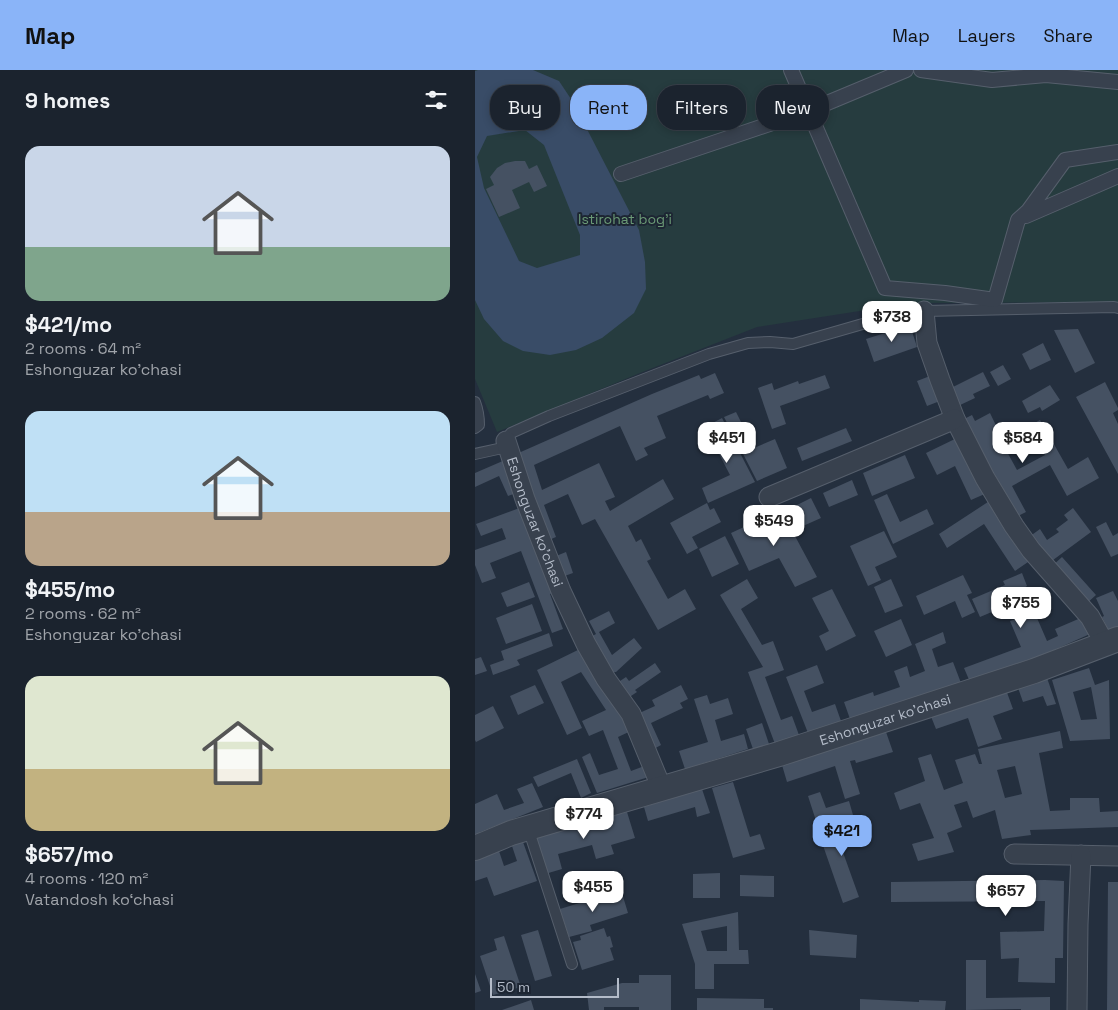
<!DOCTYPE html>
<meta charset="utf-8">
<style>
body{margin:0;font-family:"Space Grotesk",sans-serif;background:#242b36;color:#f1f3f6;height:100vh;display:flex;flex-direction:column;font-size:19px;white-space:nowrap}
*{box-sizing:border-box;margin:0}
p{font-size:16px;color:#a0a4aa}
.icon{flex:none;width:28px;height:28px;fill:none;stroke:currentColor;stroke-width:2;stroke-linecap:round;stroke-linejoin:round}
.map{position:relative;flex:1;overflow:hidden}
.panel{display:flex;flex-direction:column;background:#1b232e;width:475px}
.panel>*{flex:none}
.top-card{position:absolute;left:15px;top:15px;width:475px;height:45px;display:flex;gap:10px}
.scale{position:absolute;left:15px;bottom:12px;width:129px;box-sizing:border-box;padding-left:5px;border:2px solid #b4bcc9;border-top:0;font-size:14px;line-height:18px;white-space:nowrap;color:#b4bcc9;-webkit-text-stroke:4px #1d2633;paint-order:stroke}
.price{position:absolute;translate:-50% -42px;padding:0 11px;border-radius:10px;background:#fff;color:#222;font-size:16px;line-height:32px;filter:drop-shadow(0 1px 2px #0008)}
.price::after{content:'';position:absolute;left:50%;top:30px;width:15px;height:11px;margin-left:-8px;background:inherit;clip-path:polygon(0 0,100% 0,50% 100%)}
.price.selected{background:#8ab4f8;color:#111}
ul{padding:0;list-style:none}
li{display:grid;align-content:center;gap:10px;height:265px;padding:0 25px}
li span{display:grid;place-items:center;height:155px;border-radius:15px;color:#555}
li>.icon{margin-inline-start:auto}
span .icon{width:90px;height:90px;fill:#fffc;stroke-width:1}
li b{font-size:21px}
h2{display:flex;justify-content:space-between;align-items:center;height:60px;padding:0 25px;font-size:21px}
.chip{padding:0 18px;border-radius:20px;background:#1b232e;box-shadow:0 2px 8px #0003,0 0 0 1px #39404a;font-size:18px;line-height:45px}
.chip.selected{background:#8ab4f8;color:#111}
header{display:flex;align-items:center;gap:30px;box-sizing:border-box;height:70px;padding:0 25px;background:#8ab4f8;color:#111}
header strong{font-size:24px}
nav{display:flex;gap:28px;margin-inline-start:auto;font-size:18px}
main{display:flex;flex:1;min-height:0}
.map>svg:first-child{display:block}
.green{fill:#263c3f}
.water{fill:#394c67;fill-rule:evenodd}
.building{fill:#455162;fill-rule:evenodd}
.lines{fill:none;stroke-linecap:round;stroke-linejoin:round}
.service-casing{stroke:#565f6c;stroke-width:12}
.pedestrian-casing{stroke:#565f6c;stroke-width:16}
.minor-casing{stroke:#565f6c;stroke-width:21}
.tertiary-casing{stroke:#565f6c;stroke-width:26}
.service{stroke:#38414e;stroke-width:10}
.pedestrian{stroke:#38414e;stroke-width:14}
.minor{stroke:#38414e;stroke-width:19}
.tertiary{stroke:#38414e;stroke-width:24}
.labels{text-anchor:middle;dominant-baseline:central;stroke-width:4;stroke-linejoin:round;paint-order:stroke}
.park-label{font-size:14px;fill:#6b9a76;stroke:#1d2633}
.street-label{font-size:14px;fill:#b4bcc9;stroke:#1d2633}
</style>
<header>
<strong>Map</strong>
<nav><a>Map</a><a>Layers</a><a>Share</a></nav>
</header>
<main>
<section class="panel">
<h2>9 homes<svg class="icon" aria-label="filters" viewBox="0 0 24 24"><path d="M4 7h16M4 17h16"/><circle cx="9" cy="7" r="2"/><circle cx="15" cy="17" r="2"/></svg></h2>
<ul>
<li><span style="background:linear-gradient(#c9d6e8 65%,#7fa58c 0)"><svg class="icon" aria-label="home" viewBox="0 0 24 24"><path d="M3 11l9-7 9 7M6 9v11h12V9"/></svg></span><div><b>$421/mo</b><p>2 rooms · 64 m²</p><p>Eshonguzar ko'chasi</p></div></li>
<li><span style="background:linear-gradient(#bfe0f5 65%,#b9a48a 0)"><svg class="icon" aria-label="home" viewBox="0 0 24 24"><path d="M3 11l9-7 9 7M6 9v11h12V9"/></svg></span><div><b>$455/mo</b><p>2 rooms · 62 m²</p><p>Eshonguzar ko'chasi</p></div></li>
<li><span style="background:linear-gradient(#dfe7d0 60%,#c2b280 0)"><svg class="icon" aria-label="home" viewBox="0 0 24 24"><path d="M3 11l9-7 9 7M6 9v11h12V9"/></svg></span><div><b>$657/mo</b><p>4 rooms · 120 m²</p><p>Vatandosh koʻchasi</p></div></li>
</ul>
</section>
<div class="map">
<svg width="643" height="940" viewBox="0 0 643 940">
<rect width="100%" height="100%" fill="#242f3e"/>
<path class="green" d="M0,0H643V232L436,233L282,257L165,303L22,362L0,309Z"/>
<path class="water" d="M3,0H58L84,11L98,32L164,160L170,192L171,219L159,243L127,268L101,280L75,285L48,281L28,271L9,249L0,230V1ZM50,60L69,75L105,165V185L62,198L44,191L9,118L2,87L12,66Z"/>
<path class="building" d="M40,91H50L54,99L62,95L72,116L59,122L54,112L37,120L45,138L24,147L11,119L19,115L15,107L22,98L30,93Z
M435,255L442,277L399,292L391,269Z
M603,259L620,293L600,303L579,260Z
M568,273L576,290L555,300L547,284Z
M528,295L536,309L523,316L515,302Z
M508,302L515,316L498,324L500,328L483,336L474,319Z
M240,303L249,323L235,329L233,325L182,346L191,368L169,378L173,385L161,391L145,356L59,395L67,420L124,393L140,427L130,431L135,441L188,409L199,429L153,456L161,472L166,469L176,489L172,491L193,529L210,519L221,539L183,560L120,449L107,455L93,424L69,435L81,467L69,472L39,385L177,324L224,305L226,309Z
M350,305L355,318L305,336L311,354L297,359L283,318L297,313L299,320L323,311L324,314Z
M455,306L465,331L452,336L442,311Z
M630,312L643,338V340L638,343L643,354V404L601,327Z
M575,315L585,330L567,341L565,337L553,343L547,331Z
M261,342L279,378L300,369L312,398L282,411L249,347Z
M515,343L528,370L526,371L542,400L570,385L564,375L576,369L593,399L613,387L624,408L592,426L575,395L537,416L551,442L539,448L487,350L497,345L500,351Z
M247,348L280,412L233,433L227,418L255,405L230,357Z
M565,350L574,366L556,376L547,360Z
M371,358L377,371L327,391L322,378Z
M484,367L512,423L496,430L480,396L462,405L451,383Z
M430,385L440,408L397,426L388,403Z
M30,390L44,422L33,426L24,406L0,417V403Z
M377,410L383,425L354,437L348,423Z
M412,424L425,452L452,439L459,454L418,474L399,430Z
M336,428L346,448L319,460L310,441Z
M516,430L556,490L540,501L509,454L472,478L464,464Z
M232,433L235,440L239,438L246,452L217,467L223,478L212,484L195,453Z
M50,436L83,521L75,524L88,559L77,563L46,481L15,493L21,508L7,513L0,495V480L31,469L27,458L6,466L1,454Z
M598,438L616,462L574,493L554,467L565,459L572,470L584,462L581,459L593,450L589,445Z
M306,440L342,507L320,517L304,488L274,501L256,463Z
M631,452L638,466L643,463V484L636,487L621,457Z
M409,461L422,487L400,497L406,510L393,516L375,476Z
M250,466L264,494L237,507L224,479Z
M91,482L98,503L84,508L76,488Z
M587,487L621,525L611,534L576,497Z
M547,503L552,516L549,518L572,571L583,566L580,559L608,547L615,564L561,588L495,612L489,598L546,577L535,551L544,548L538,533L505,547L497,529L530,515L528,511Z
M488,505L497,523L492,525L500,542L487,548L480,531L449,545L441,526Z
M272,509L283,528L266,539L287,575L298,571L309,600L290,607L306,650L317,646L324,665L300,674L273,602L288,597L245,525Z
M416,509L428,536L410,543L399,517Z
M54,512L60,527L32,537L26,523Z
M357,519L381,566L351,581L344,566L354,561L337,528Z
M638,521L643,531V557L634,561L627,547L629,546L621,528Z
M57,534L67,561L31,574L21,548Z
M134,541L140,553L124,562L137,585L159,568L167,578L141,602H129L112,569L121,564L114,551Z
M426,549L437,575L411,587L399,561Z
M468,562L471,573L457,579L463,597L478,592L486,613L375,649L369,632L398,622L399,626L425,617L419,601L432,596L435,607L450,601L440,574Z
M74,563L78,576L42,590L45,595L18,605L15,595L29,590L26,581Z
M107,578L158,660L143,667L156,701L172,695L177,706L122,723L107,687L115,683L124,705L143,699L128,660L114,666L107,651L131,640L106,602L86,612L107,658L92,665L62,600Z
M6,587L12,601L0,605V589Z
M180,593L186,602L160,620L162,622L150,630L139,615L151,607L154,611Z
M342,595L349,613L329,621L337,642L360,634L366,651L333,663L311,607Z
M614,598L620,615L634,610L635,669L595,671L577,610ZM616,617L622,649L606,650L598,622Z
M571,605L581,634L572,636L568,626L548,632L542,615Z
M60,615L69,633L43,645L35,626Z
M206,615L213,629L205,633L208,638L176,653L186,675L177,680L160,645L180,636L177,630Z
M530,617L538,639L518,646L527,669L503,677L493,648L461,659L455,644Z
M232,625L235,634L253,628L258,644L240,650L246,671L269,664L273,679L210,699L204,681L233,672L219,629Z
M18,636L29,658L1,672L0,670V645Z
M287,653L294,674L278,679L271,659Z
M585,661L588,678L564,683L575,741L595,740V728H624L625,742L643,741V757L555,760L556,765L527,769L520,740L498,748L492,731L479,735L487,757L472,763L479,782L443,791L437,774L459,768L445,733L425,740L419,723L450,711L443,688L456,684L469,720L488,713L480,690L500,684L504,694H507L503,679ZM540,696L547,724L530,728L522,700Z
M411,662L418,682L381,693L380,690L375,691L385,724L370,729L360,696L312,712L307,695Z
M102,689L116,723L106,728L96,703L63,717L58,707Z
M258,712L275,767L285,764L290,779L258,788L237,718Z
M57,713L68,737L5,762L6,766L0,768V734L22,724L29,740L49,733L42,719Z
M227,719L235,743L222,747L220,737L173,751L169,737Z
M345,722L351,738L374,731L378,745L343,757L333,726Z
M152,742L160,768L136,775L139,784L121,789L117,775L83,784L87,799L70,804L59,768Z
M385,750L391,765L365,774L384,827L368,833L344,764Z
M48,772L62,811L19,826L12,807L0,811V789L24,781L29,796L42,791L37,776Z
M245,803V828H218V804Z
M265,805L299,806V827L265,826Z
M570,810L589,811L588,888H580V913L543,912L544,888L526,889L525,862L569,861L570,831L416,832V812Z
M633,812H643V940H632Z
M146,820L153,843L115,855L117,861L94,867L85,839Z
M263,842L264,880H273L274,894H239V919H220V894L207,854ZM252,856V881H232L226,861Z
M129,858L132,867L135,866L138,877L135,878L139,890L107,900L98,872L106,870L105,866Z
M63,860L77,906L60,911L46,865Z
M334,860L382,865L381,888L335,885Z
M29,866L46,917L18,925L5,886L22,880L19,869Z
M491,890H511V928L575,927V940H546V939L491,940Z
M0,904L6,921L0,923Z
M164,905H196V940H164V937H129V940H114L112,923L147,913H164Z
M222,928L289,929V938H298V940H222Z
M385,929L444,932V930L471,931L470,940H385Z
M56,930L59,940H27Z"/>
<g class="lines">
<defs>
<path id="service" d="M0,332C3,340 4,346 4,355L0,358
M31,371L36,363L74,346L234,284L273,273L295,272L318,274L405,249L429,243L449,241L639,237L643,238
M0,384L32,377
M53,758L97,894"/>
<path id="pedestrian" d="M316,0L410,218L470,223L520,230L543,150L553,141L590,90L643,82
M446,0L517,10L571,5L643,12
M146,104L333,41L431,0
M551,146L643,106"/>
<g id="minor">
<path d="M449,241L452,273L465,310L480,349L510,408L539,456L556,480L615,547L630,574"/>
<path id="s1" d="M31,371L50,429L86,521L111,574L131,609L156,644L187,719"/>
<path d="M294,427L480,349"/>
<path d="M539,784L643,786"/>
<path d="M602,940L603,854L606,785"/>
</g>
<g id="tertiary">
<path id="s2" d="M0,778L36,763L304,684L559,601L643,569"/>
</g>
</defs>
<use href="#service" class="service-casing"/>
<use href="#pedestrian" class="pedestrian-casing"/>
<use href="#minor" class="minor-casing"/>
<use href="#tertiary" class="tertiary-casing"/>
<use href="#service" class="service"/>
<use href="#pedestrian" class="pedestrian"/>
<use href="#minor" class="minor"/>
<use href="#tertiary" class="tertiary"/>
</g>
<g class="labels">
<g class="park-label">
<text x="150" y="149">Istirohat bog'i</text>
</g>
<g class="street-label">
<text stroke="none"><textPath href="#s1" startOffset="86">Eshonguzar ko'chasi</textPath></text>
<text stroke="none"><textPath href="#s2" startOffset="430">Eshonguzar ko'chasi</textPath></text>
</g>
</g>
</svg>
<div class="scale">50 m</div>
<b class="price" style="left:417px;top:273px">$738</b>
<b class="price" style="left:252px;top:394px">$451</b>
<b class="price" style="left:548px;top:394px">$584</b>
<b class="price" style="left:299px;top:477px">$549</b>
<b class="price" style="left:546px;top:559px">$755</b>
<b class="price" style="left:109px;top:770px">$774</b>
<b class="price selected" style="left:367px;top:787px">$421</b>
<b class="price" style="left:118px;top:843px">$455</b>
<b class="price" style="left:531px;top:847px">$657</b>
<div class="top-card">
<a class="chip">Buy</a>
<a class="chip selected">Rent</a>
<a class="chip">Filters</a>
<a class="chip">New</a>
</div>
</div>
</main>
